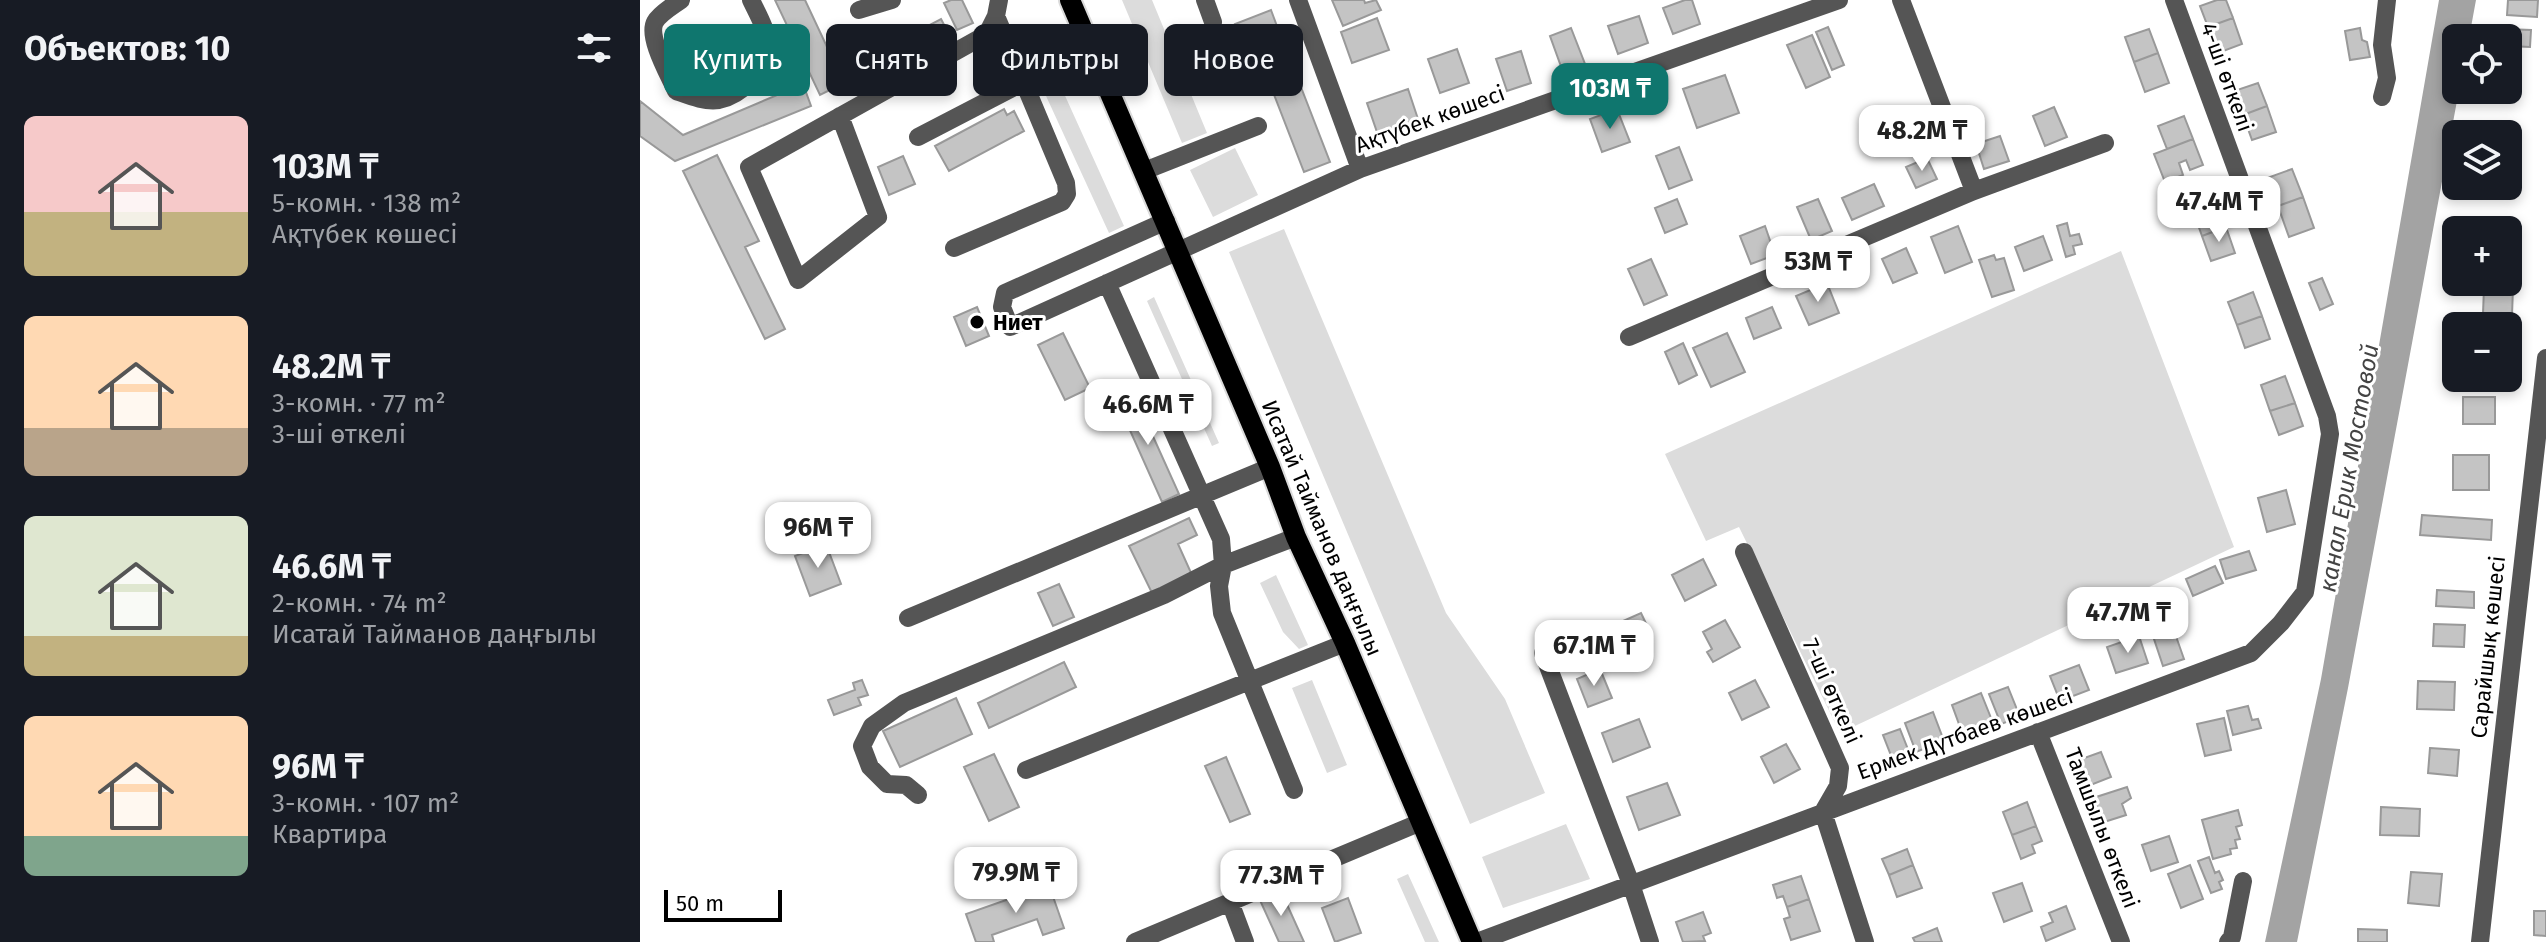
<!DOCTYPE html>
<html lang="ru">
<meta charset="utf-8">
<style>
body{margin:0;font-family:"Fira Sans",sans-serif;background:#242831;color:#f1f3f6;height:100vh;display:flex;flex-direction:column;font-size:30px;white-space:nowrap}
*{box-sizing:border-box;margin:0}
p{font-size:26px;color:#9ea1a6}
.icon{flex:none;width:44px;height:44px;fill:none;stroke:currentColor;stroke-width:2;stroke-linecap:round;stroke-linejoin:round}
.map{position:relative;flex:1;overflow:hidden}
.details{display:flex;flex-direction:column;background:#171b24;width:640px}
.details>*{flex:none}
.guide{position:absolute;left:24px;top:24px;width:760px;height:72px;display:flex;gap:16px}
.fabs{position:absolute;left:1802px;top:24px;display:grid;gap:16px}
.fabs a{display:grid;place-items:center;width:80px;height:80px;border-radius:12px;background:#171b24;box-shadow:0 4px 12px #0003;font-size:40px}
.scale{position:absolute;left:24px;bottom:20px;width:118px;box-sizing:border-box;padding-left:8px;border:4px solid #000;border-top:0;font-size:22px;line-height:28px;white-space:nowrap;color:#000;-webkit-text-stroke:6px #fff;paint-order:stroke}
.price{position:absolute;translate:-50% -68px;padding:0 18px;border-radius:16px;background:#fff;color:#222;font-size:26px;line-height:52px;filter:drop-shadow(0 2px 4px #0008)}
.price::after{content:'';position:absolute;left:50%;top:48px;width:24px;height:18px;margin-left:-12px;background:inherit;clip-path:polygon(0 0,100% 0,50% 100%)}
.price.active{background:#0f766e;color:#fff}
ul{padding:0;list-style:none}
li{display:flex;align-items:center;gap:24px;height:200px;padding:0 24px}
li span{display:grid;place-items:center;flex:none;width:224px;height:160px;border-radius:12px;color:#555}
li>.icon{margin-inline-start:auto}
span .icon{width:96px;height:96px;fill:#fffc;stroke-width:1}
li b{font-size:34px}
h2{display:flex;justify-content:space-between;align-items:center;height:96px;padding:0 24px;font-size:34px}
.pill{padding:0 28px;border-radius:12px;background:#171b24;box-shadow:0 4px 12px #0003;font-size:28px;line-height:72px}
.pill.active{background:#0f766e;color:#fff}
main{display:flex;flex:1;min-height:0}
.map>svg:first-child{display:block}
.green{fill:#dcdcdc}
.water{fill:#a3a3a3}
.building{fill:#c4c4c4;stroke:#999;stroke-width:2}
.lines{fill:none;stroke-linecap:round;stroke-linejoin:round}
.major-casing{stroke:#dbdbdb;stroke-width:24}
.minor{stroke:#555;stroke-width:18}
.major{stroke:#000;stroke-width:20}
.poi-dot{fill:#000;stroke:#fff;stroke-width:3}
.labels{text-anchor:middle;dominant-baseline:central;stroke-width:6;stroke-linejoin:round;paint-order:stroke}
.street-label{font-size:22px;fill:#000;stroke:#fff}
.poi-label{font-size:22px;font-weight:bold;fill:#000;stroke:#fff;text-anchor:start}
.water-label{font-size:24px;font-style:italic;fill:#444;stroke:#fff}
</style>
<main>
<section class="details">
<h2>Объектов: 10<svg class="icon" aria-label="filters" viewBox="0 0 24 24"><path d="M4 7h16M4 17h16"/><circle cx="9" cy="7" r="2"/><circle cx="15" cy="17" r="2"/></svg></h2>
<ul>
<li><span style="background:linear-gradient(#f6c9c9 60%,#c2b280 0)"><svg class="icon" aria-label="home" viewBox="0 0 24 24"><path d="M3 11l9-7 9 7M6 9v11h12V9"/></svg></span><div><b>103M ₸</b><p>5-комн. · 138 m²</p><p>Ақтүбек көшесi</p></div></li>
<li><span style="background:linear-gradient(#ffd9b3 70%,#b9a48a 0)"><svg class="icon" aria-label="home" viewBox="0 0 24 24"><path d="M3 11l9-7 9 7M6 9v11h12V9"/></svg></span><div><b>48.2M ₸</b><p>3-комн. · 77 m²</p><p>3-шi өткелi</p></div></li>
<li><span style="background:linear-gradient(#dfe7d0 75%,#c2b280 0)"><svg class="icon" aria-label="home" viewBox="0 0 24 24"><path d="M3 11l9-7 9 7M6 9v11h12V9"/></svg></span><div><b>46.6M ₸</b><p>2-комн. · 74 m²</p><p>Исатай Тайманов даңғылы</p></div></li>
<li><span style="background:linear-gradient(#ffd9b3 75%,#7fa58c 0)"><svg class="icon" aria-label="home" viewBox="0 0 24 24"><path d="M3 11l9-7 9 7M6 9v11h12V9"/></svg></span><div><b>96M ₸</b><p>3-комн. · 107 m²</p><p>Квартира</p></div></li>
</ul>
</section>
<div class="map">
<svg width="1906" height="942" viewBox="0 0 1906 942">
<rect width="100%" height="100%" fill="#fff"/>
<path class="green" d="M482,0H512L567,133L542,143Z
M417,78L484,226L469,233L401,85Z
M595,148L618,195L573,217L550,170Z
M644,229L806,613L865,699L905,793L830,824L589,252Z
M1481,251L1594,547L1200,733L1099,527L1066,541L1025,454Z
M514,297L579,443L572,446L507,301Z
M636,575L668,645L659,649L643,632L620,583Z
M672,680L707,765L687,773L652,688Z
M926,824L950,879L863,908L842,857Z
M768,874L799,942H785L757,879Z"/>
<path class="water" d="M1799,0H1836L1829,38H1816V90H1819L1708,688L1657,942H1625L1681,679Z"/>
<path class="building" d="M135,0H165L204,83L180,95Z
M311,0H322L333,23L317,30L304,3Z
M692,0H724L725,3L736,0L741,10L703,26Z
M1045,0H1052L1060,24L1033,34L1023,8Z
M1577,0H1586L1593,18L1568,27L1560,6Z
M1868,0H1898L1897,17L1867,15Z
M631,10L638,29L603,43L595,24Z
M999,16L1008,43L978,54L968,26Z
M737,18L749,50L712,63L701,32Z
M1593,18L1602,44L1578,53L1568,27Z
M301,19L311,38L217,87L207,68Z
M1188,27L1204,65L1192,70L1176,32Z
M931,28L945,64L923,72L910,36Z
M1720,28L1722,40L1727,42L1730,57L1710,60L1705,31Z
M1509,29L1518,53L1494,62L1485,37Z
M1865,29L1891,30L1890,47L1868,46V38H1865Z
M1172,35L1190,77L1166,88L1147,45Z
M645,46L690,162L664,172L619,56Z
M817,49L829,83L800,93L788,59Z
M881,51L891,83L867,91L856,59Z
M1518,53L1529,83L1505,92L1494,62Z
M1085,75L1099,113L1057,128L1043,89Z
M1618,83L1627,106L1603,115L1594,91Z
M163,84L171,106L35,161L0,136V101L43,135Z
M768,89L779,122L738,135L727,103Z
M1627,106L1636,132L1612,140L1603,115Z
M1414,107L1427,137L1405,146L1393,116Z
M364,109L367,115L374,111L384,131L309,171L295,146Z
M977,109L990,142L962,152L950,119Z
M1544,116L1553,139L1527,149L1518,126Z
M1360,136L1369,161L1344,169L1336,144Z
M1553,139L1563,165L1550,170L1546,160L1539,163L1543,175L1525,182L1514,154Z
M1039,147L1052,180L1029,189L1016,156Z
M77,155L119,241L105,247L145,329L125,339L43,171Z
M263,156L275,184L249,195L238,167Z
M1287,158L1297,179L1276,188L1266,167Z
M1652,169L1663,197L1638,206L1627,178Z
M1234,184L1244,206L1212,220L1202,198Z
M1663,197L1674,228L1649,237L1638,206Z
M1037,199L1047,224L1025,233L1015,208Z
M1178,199L1192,231L1171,240L1157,207Z
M1576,199L1586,227L1562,236L1552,208Z
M1427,223L1430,236L1439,234L1442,244L1433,246L1435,254L1426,257L1417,226Z
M1125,226L1135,255L1111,264L1100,236Z
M1318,226L1332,262L1305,273L1291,237Z
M1586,227L1595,253L1571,261L1562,236Z
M1403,236L1412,260L1384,271L1375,247Z
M1266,248L1277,273L1253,283L1242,259Z
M1354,255L1356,260L1364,258L1374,290L1352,297L1339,260Z
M1011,259L1027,295L1004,305L988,269Z
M1682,278L1693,304L1680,310L1669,283Z
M1187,283L1199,313L1169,325L1156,296Z
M1844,287L1873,288L1872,315L1843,314Z
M1613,292L1622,316L1597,325L1588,302Z
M337,307L349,336L326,346L314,317Z
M1132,307L1141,328L1114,339L1106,318Z
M1622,316L1630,339L1605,348L1597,325Z
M423,333L450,388L425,400L398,345Z
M1087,333L1105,372L1071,387L1053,348Z
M1043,343L1057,375L1039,384L1025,352Z
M1645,376L1655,403L1630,411L1621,385Z
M493,392L539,494L522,502L476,399Z
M1823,397H1855V424H1823Z
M1655,403L1663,426L1639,435L1630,411Z
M1813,455H1849V490H1813Z
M1646,490L1655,524L1627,532L1618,498Z
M1782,515L1852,520L1851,540L1780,535Z
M549,518L557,535L538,544L552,575L512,593L489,546Z
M186,544L201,584L170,596L155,556Z
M1609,551L1616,570L1586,579L1580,560Z
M1063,559L1076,585L1045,601L1032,575Z
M1575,566L1583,583L1553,596L1546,579Z
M419,584L434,617L413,626L398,593Z
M1797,590L1834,592V608L1796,606Z
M1001,613L1012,636L985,649L974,625Z
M1085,620L1100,647L1073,662L1067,652L1072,649L1063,632Z
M1794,624L1825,625L1824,647L1793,646Z
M1532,625L1544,659L1523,666L1512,633Z
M1499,636L1508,663L1476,673L1467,647Z
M424,662L436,687L349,728L338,703Z
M1439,665L1449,690L1420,701L1410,676Z
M960,669L972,698L948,707L937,679Z
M222,680L228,695L218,698L221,705L194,715L188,700L215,690L213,683Z
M1115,680L1129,707L1102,720L1089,693Z
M1778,681L1815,682L1814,710L1777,709Z
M1368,687L1380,717L1361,724L1349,694Z
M1341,693L1353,723L1323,735L1312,705Z
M316,698L332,734L260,767L243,731Z
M1608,706L1612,720L1618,719L1621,728L1593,735L1587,711Z
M1293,712L1304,741L1276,752L1265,723Z
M1584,718L1591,750L1565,756L1557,724Z
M999,719L1010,747L973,762L962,733Z
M1260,729L1269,752L1252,758L1243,735Z
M1146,744L1160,769L1134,783L1121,757Z
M1790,748L1819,750L1817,776L1788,773Z
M1461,752L1471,777L1443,788L1433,762Z
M354,754L379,807L349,821L324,767Z
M586,757L610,814L590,822L565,766Z
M1027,783L1040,815L999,830L987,797Z
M1487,787L1491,798L1482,804L1486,815L1458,824L1450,799Z
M1387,802L1396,826L1372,835L1363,812Z
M1741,807L1780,809L1779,836L1740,835Z
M1598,810L1602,825L1596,827L1600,839L1595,840L1597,848L1590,849L1591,854L1573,859L1562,820Z
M1396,826L1402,841L1392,845L1395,853L1381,859L1372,835Z
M1529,836L1538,862L1511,871L1502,845Z
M1267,849L1273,865L1249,875L1242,859Z
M1569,857L1575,873L1579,871L1583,880L1579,882L1582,889L1571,893L1558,861Z
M1273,865L1282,888L1257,897L1249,875Z
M1550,865L1563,899L1541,908L1528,874Z
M1771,872L1802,874L1799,906L1768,903Z
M1161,876L1169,899L1147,907L1143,896L1137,898L1133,885Z
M1382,883L1392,911L1364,922L1353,893Z
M409,885L424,928L403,935L397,919L352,935L354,942H336L326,914Z
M640,889L664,942H639L619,898Z
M708,898L721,933L695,942L682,908Z
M1169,899L1180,931L1151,940L1144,919L1150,917L1147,907Z
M1426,906L1435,929L1406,941L1401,927L1413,922L1409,913Z
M1894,911H1906V936L1894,935Z
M1063,912L1071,933L1063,936L1065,941L1043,942L1036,922Z
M1297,928L1302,942H1275L1273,938Z
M1718,929L1747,930V942H1718Z"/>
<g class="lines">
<defs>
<path id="major" d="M430,0L630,467L656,537L705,643L832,942"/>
</defs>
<use href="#major" class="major-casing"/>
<path class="minor" d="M41,0C33,6 20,13 15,22C7,37 29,75 36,91C50,96 64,102 79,100C100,96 128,70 128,48C128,31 118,15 111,0
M565,0L573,22
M658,0L720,169
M1261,0L1334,191
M219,10L252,0
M1742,97L1747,78L1742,45L1747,0
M200,116L238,217L158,280L109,167L347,34L356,16
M278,137L384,82
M504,171L618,126
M526,221L365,293L362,307L370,327L720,169L1199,0
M314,248L422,202L427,194L426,183L356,16L359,0
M467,283L581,539L583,565L579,586L582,613L654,790
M989,337L1334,191L1465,143
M1104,552L1200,768L1198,786L1183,812L1225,942
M268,618L630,467
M903,653L991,884L1010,942
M1398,732L1481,942
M386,770L705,643
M278,795L266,785L247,784L230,767L222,746L232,726L264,703L524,595L583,565L656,537
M590,902L605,942
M495,942L781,822
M837,942L1611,653L1641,623L1665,592L1690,434L1687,416L1534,0
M1588,942L1592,937L1603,881
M1840,942L1906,358"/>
<use href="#major" class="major"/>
</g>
<circle class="poi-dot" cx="337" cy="322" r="8"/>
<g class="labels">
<g class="street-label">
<text transform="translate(1587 77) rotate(70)">4-шi өткелi</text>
<text transform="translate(790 119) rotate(-20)">Ақтүбек көшесi</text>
<text transform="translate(682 528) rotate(67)">Исатай Тайманов даңғылы</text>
<text transform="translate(1848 647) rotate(-84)">Сарайшық көшесі</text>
<text transform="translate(1192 691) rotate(66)">7-шi өткелi</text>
<text transform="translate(1325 734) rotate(-20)">Ермек Дүтбаев көшесi</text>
<text transform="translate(1462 828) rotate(69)">Тамшылы өткелі</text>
</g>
<g class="poi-label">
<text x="353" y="322">Ниет</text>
</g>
<g class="water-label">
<text transform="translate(1709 468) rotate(-80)">канал Ерик Мостовой</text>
</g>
</g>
</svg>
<div class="fabs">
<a><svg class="icon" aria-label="locate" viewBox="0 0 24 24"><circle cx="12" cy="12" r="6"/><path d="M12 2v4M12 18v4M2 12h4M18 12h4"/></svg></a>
<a><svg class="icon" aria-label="layers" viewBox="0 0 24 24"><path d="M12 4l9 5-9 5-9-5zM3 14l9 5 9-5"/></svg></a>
<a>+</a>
<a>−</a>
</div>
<div class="scale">50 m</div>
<b class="price active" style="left:970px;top:131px">103M ₸</b>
<b class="price" style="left:1282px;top:173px">48.2M ₸</b>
<b class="price" style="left:1579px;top:244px">47.4M ₸</b>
<b class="price" style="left:1178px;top:304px">53M ₸</b>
<b class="price" style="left:508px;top:447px">46.6M ₸</b>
<b class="price" style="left:178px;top:570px">96M ₸</b>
<b class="price" style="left:1488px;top:655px">47.7M ₸</b>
<b class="price" style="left:954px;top:688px">67.1M ₸</b>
<b class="price" style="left:376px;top:915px">79.9M ₸</b>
<b class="price" style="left:641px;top:918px">77.3M ₸</b>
<div class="guide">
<a class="pill active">Купить</a>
<a class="pill">Снять</a>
<a class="pill">Фильтры</a>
<a class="pill">Новое</a>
</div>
</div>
</main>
